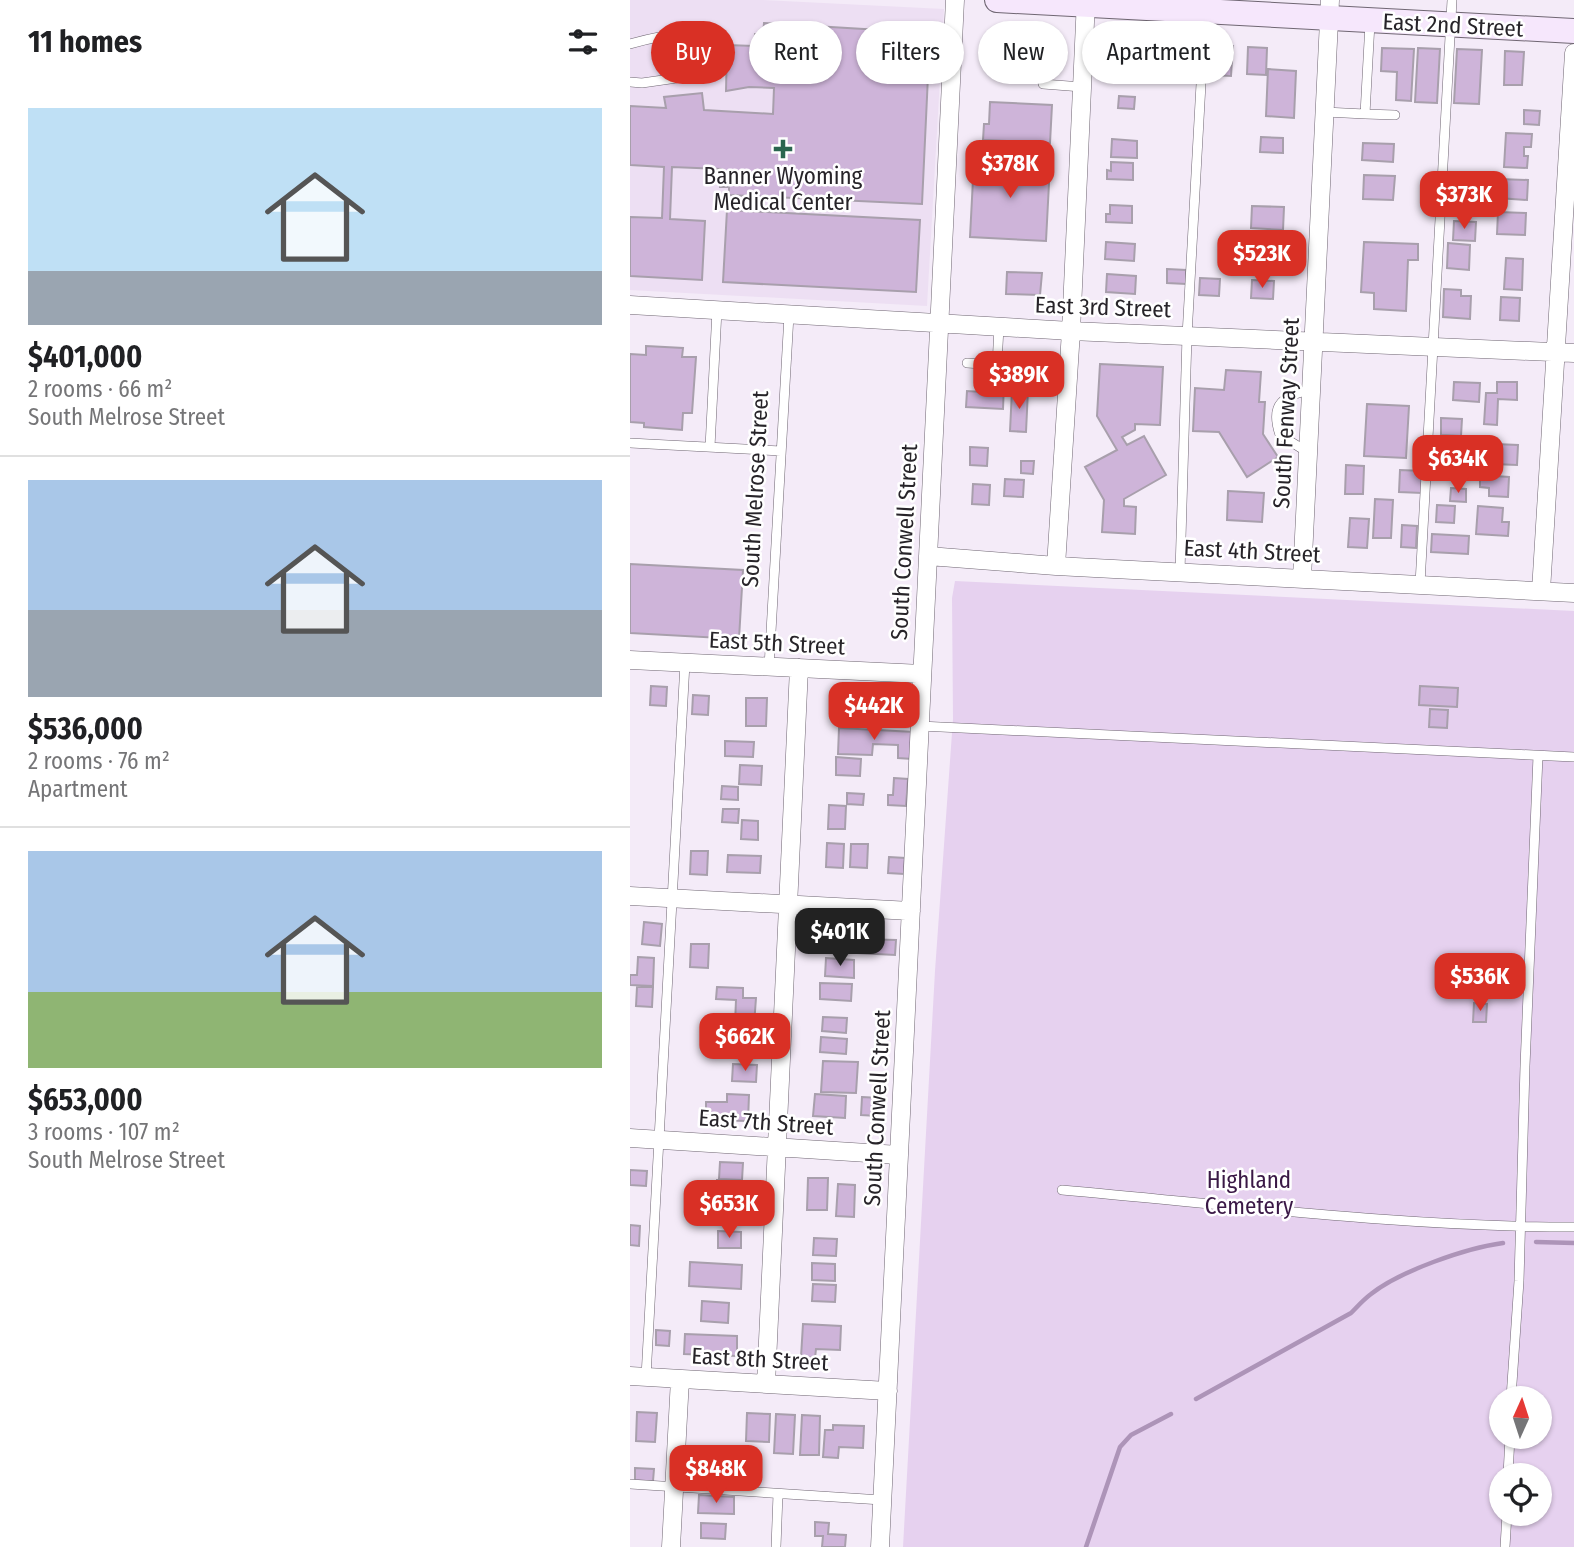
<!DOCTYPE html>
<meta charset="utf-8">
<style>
body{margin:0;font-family:"Fira Sans Condensed",sans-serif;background:#f6f6f6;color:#202124;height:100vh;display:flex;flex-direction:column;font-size:26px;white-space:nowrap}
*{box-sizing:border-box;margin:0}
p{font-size:23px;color:#757577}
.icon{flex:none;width:38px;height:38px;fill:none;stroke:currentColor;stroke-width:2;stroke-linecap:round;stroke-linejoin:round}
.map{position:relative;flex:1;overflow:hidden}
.side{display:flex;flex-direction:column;background:#fff;width:630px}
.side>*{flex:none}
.top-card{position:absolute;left:21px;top:21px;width:665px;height:63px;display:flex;gap:14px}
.needle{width:46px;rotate:3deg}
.controls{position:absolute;left:859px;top:1386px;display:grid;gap:14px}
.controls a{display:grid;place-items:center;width:63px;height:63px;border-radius:50%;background:#fff;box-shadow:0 2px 5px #0004;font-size:35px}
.price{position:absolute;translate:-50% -60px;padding:0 16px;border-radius:14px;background:#d93025;color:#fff;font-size:23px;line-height:46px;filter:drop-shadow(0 2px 4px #0008)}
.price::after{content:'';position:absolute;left:50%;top:42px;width:21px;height:16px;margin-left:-10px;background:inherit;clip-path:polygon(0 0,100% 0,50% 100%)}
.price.active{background:#222;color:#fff}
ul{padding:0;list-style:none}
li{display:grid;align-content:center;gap:14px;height:371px;padding:0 28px}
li+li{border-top:2px solid #e0e0e0}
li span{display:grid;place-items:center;height:217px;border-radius:0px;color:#555}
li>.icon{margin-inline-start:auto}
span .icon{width:126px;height:126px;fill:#fffc;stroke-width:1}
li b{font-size:30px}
h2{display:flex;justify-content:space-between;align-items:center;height:84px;padding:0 28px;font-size:30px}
.tag{padding:0 24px;border-radius:32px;background:#fff;box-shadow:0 2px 5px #0004;font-size:24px;line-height:63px}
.tag.active{background:#d93025;color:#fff}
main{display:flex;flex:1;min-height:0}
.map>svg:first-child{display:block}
.built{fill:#eddff3}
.green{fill:#e6d1ef;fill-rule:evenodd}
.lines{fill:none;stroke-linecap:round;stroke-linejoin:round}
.stream{stroke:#ad94b8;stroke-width:4.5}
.building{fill:#ceb4d9;stroke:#a89fac;stroke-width:2}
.lane-casing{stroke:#6f6672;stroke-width:10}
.street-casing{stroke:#6f6672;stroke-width:19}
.secondary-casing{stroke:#6f6672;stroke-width:26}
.lane{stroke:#fff;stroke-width:9}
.street{stroke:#fff;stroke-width:18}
.secondary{stroke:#f6e7fc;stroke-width:24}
.poi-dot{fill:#2a654f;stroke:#fff;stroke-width:2.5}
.labels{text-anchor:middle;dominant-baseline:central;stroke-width:5;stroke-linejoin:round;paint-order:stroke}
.street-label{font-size:23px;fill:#272429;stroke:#fff}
.poi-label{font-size:23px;fill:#272429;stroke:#fff}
.park-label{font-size:23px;fill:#3a1846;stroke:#fff}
</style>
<main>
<section class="side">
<h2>11 homes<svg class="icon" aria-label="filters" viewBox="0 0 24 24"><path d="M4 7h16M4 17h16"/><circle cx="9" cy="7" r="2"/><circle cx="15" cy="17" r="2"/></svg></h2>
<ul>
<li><span style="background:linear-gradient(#bfe0f5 75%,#9aa5b1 0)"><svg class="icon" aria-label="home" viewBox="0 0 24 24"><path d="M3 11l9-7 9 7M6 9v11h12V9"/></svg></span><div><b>$401,000</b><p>2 rooms · 66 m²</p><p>South Melrose Street</p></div></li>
<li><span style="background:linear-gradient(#a9c7e8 60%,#9aa5b1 0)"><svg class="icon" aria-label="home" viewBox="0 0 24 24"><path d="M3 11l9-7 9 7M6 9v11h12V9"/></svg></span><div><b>$536,000</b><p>2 rooms · 76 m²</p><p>Apartment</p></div></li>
<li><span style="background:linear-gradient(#a9c7e8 65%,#8fb573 0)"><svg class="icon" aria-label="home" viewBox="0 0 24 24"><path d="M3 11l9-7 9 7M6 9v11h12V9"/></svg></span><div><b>$653,000</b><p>3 rooms · 107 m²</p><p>South Melrose Street</p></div></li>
</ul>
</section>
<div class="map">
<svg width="944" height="1547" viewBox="0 0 944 1547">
<rect width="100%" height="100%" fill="#f4ebf8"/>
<path class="built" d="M0,0H133L314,9L297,306L0,290Z"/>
<path class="green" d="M325,581L944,611V1547H273L305,971L323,719L322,598ZM872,1398H910V1437H872ZM872,1475H910V1514H872Z"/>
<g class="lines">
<path class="stream" d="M906,1242L944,1243
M566,1399L721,1313C727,1307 733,1300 741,1294C770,1271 836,1248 873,1243
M456,1547L490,1447L501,1435L541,1414"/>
</g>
<path class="building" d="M134,23L300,33L292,204L99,195V187H90L91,169L42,167L40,219L75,221L72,280L0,276V217L32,218L34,167L0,165V106L36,108L34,97L72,93L74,110L143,114L144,88L119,87L96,91L97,45L124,46L125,34L133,35Z
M485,41L505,42L503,78L492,77L493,70L483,69Z
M520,42L537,43L536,70H519Z
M544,42L565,43L564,71L543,70Z
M583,45L603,46L601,76L582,75Z
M618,47L637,48L636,75L617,74Z
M752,48L784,49L781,101L766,100L767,72L751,71Z
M788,48L810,49L807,103L785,102Z
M827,49L852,50L849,104L824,103Z
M875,51L894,52L892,85H874Z
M638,69L666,71L664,118L636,116Z
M489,96L505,97L504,109L488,108Z
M360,102L422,105L420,143L353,140L354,124H359Z
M894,110L910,111L909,125L894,124Z
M876,133L902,134L901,147H894V156H898L897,168L874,167Z
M631,137L653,138V153L630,152Z
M482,139L507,141V158L481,157Z
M733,143L764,144L763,162L732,160Z
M344,160L420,164L416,241L340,237Z
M481,162L503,163V180L477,179V170L481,171Z
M734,175L765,176L763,200L733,199Z
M869,179L898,180L897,200L868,198Z
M480,205L502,206V223L476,222V214H480Z
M622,206L654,207L653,230L621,228Z
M97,210L290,220L286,292L93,282Z
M868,212L896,213L895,235L867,234Z
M824,221L846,222L845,241L823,240Z
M476,242L505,244L504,261L475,259Z
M734,242L788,244V260H778L776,311L744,309V293L731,292Z
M818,243L840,245L839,270L817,268Z
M626,247L648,248L647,265L625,264Z
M876,258L893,259L892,290L874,289Z
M537,269L556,270V284L537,283Z
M377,272L412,273L410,295L376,294Z
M477,274L506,276L505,294L476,292Z
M570,278L590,279L589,296L569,295Z
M622,280L644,281L643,299L621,298Z
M814,289L831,290V296H841L840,319L813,317Z
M871,297L890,298L889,321L870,320Z
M16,346L53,348L52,357H66L62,413H53L52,430L14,427V423L0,422V354L16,355Z
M470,364L533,367L530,425L505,424V430L492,437L497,445L514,436L536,475L494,499V506L506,507L505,534L472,532L474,500L455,467L487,450L467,416Z
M596,370L631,372L629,402H635L633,434L648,457L617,477L589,432L563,431L565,388L594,390Z
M353,382L374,383L373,409L336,407L337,391L352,392Z
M824,382L850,383L849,402L823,400Z
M867,382H887V400L868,399L867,425L854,424L856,393H867Z
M382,390H398L396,432L380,431Z
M737,404L779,406L776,458L734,456Z
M811,418L832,419L831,436L811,435Z
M865,444L888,445L887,465L864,464Z
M340,447L358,448L357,466L340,465Z
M830,459L858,461V468L829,467Z
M391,461H404L403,474L391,473Z
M716,465L734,466L733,494H715Z
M770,470L793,471L792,493L769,492Z
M850,475L879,477L878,497L859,496V488L850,487Z
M375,479L394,480L393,497L374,496Z
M343,484L360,485L359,505L342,504Z
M821,488L836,489V502L820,501Z
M598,491L634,493L632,522L597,520Z
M745,499L763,500L761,538H743Z
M807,505L825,506L824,523L806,522Z
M848,506L873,508L872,522H879L878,536L846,534Z
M720,518L739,519L737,548L718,547Z
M772,525L787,526L786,548L771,547Z
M802,534L839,536L838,554L801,552Z
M0,564L113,570L109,639L0,633Z
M21,686L37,687L36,706L20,705Z
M790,686L828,688L827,707L789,705Z
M63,695L79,696L78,715L62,714Z
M116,698H137L136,726H116Z
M800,709L818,710L817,728L799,727Z
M209,728L284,732L282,759L268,758V745L243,744L242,755L208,754Z
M95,741L124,742L123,757L95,756Z
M206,757L231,759L230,776L206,775Z
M110,765L132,766L131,785L109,784Z
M264,778L278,779L276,806L258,805V795H263Z
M92,786L108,787V800L91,799Z
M217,793L234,794L233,805L217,804Z
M199,805L216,806L215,829H198Z
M93,809H109L108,823L92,822Z
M112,820L128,821V840L111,839Z
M197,843L214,844L213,868L196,867Z
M221,844H238L237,868L220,867Z
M61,851H78L77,875L60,874Z
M98,855L131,856L130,873L97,872Z
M259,857L275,858L274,874L258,873Z
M14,922L32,924L30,946L12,944Z
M229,939L266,940L265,955L228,953Z
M61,944H79L78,968L60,967Z
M8,957L24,958L23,986L0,985V975H7Z
M196,958L224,960V978L195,976Z
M190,983L222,984L221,1001L190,999Z
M7,987H23L22,1007L6,1006Z
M87,987L113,988V998H126L124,1025L105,1024L106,1000L86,999Z
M844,1003L857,1004L856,1022H843Z
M193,1017L217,1018L216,1033L192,1031Z
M191,1037L217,1039L216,1054L190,1052Z
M105,1041L124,1045L122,1056L102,1052Z
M193,1061L228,1062L226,1093L191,1092Z
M103,1064L127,1065L126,1082L102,1081Z
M97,1094L119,1095L118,1121L76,1120V1102H97Z
M185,1094L216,1096L215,1118L183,1116Z
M232,1097L249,1098L248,1116L231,1115Z
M90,1162L113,1163L112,1180L89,1179Z
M0,1170L17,1171L16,1186L0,1185Z
M178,1178H198L197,1210H177Z
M87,1180L110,1181V1198L87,1197Z
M208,1184L225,1185L224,1217L206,1216Z
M84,1199L107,1200V1217L84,1216Z
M0,1225L10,1226L9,1246L0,1245Z
M88,1231L111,1232V1248H88Z
M184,1238L207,1239L206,1256L183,1255Z
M60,1262L112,1265L111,1289L59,1286Z
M182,1263L205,1264V1281L182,1280Z
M183,1284L206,1285L205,1302L182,1301Z
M72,1301L99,1303L98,1323L71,1321Z
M173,1324L211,1326L210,1350L186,1349L185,1358L171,1357Z
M26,1330L40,1331L39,1346L26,1345Z
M55,1334L107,1336V1356L54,1354Z
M7,1412L27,1413L25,1442L6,1441Z
M117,1413L140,1414L139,1442L116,1441Z
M146,1414L165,1415L163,1454L144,1453Z
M172,1415L190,1416L189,1455H170Z
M203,1425L234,1426L233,1448L209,1447L208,1458L193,1457L195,1430H203Z
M87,1451L117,1452L116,1471L87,1470Z
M5,1468L24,1469L23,1481H5Z
M69,1495L104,1497V1514L68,1513Z
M185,1522L199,1523L198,1534L216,1535L215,1547H192L193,1536H185Z
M71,1523L96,1524L95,1539L71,1538Z"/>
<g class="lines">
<defs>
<path id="lane" d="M0,44C27,36 109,17 75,74L12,83L0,82
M413,84L452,87
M695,112L735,114L740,23
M735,114L765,115
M337,363L367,365L369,327
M367,365L400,367
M0,443L151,451
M80,447L87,310
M679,453L650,435C639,402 654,397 682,389
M550,572L557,336L575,12
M790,584L822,0
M139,667L159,315
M290,726L944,757
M432,1190C602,1205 773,1227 944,1227
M16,1377L55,663
M881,1398L889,1281L895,1066L908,756
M878,1475L880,1437
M0,1484L252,1500
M146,1547L148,1494
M875,1547L877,1514"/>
<path id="street" d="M0,305L441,331L944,353
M298,556L426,566L944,593
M426,566L441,331L456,0
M672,578L700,0
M911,591L944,53
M0,660L292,674
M0,896L281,911
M0,1138L269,1155
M0,1376L258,1391
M136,1384L169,668
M41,1547L50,1379
M250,1547L325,0"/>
<path id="secondary" d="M367,0L944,31"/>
</defs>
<use href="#lane" class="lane-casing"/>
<use href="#street" class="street-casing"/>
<use href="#secondary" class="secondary-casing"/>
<use href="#lane" class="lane"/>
<use href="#street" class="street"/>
<use href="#secondary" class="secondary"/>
</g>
<path class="poi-dot" d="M149.5 138.5h7v7h7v7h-7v7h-7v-7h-7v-7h7z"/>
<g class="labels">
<g class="street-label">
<text transform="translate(823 25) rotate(3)">East 2nd Street</text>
<text transform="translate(473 307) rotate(2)">East 3rd Street</text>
<text transform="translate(656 413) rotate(-87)">South Fenway Street</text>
<text transform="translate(125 489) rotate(-87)">South Melrose Street</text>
<text transform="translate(274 542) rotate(-87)">South Conwell Street</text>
<text transform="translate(622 551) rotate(3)">East 4th Street</text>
<text transform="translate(147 643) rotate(3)">East 5th Street</text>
<text transform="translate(247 1108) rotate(-87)">South Conwell Street</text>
<text transform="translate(136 1122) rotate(4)">East 7th Street</text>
<text transform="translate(130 1359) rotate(3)">East 8th Street</text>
</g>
<g class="poi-label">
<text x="153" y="176">Banner Wyoming<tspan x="153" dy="26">Medical Center</tspan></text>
</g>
<g class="park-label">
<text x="619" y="1180">Highland<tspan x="619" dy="26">Cemetery</tspan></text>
</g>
</g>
</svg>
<div class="controls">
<a><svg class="needle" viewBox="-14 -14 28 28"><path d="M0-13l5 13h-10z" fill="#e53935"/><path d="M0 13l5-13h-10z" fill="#757577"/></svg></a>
<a><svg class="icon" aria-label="locate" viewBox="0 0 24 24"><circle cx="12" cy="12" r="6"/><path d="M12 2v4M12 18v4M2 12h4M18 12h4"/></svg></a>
</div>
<b class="price" style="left:380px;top:200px">$378K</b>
<b class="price" style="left:834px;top:231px">$373K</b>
<b class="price" style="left:632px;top:290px">$523K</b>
<b class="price" style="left:389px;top:411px">$389K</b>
<b class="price" style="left:828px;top:495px">$634K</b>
<b class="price" style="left:244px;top:742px">$442K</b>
<b class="price active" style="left:210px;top:968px">$401K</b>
<b class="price" style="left:850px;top:1013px">$536K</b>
<b class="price" style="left:115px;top:1073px">$662K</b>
<b class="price" style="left:99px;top:1240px">$653K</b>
<b class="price" style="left:86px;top:1505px">$848K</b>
<div class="top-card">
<a class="tag active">Buy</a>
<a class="tag">Rent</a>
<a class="tag">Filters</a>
<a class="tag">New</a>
<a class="tag">Apartment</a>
</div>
</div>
</main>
